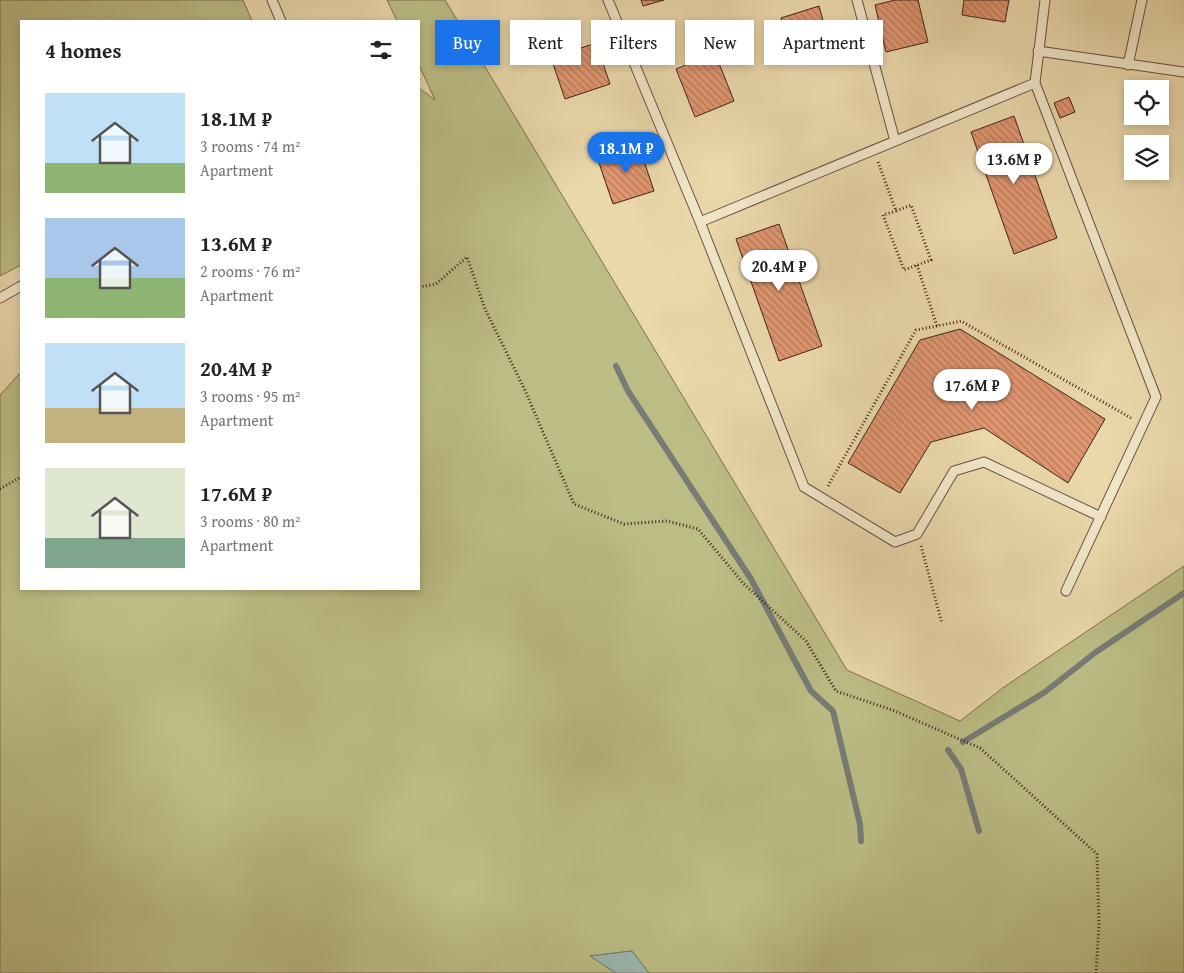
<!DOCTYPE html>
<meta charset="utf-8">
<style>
body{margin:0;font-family:"Gentium Book Plus",serif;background:#f2f2f2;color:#222;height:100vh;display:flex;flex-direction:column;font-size:19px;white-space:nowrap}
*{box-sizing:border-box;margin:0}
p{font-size:16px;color:#767676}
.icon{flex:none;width:28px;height:28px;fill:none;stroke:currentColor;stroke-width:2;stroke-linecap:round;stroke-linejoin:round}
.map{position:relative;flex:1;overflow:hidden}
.side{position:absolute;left:20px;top:20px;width:400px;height:570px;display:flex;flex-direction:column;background:#fff;border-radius:0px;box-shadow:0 2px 8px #0003}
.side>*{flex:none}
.top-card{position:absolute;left:435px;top:20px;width:475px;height:45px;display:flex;gap:10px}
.tools{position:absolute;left:1124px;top:80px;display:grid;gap:10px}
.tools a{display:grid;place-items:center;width:45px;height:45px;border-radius:0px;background:#fff;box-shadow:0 2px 8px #0003;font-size:25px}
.price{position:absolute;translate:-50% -42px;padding:0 11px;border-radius:18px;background:#fff;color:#222;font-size:16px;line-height:32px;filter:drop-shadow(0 1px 2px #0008)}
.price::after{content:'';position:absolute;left:50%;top:30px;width:15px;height:11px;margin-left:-8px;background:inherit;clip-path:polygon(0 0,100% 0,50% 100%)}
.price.on{background:#1a73e8;color:#fff}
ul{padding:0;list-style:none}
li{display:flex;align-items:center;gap:15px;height:125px;padding:0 25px}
li span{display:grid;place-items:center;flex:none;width:140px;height:100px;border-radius:0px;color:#555}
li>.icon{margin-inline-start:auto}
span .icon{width:60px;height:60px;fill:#fffc;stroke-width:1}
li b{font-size:21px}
h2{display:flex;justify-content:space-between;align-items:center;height:60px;padding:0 25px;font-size:21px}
.chip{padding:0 18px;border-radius:0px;background:#fff;box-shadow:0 2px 8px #0003;font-size:18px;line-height:45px}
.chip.on{background:#1a73e8;color:#fff}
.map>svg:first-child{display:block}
.grass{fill:#bcbd85;stroke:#7e704e}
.water{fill:#9bb8b3;stroke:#777c75}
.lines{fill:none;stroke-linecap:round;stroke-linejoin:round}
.stream{stroke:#777c75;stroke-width:6}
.building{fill:url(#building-back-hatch);stroke:#402318}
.lane-casing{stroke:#6a503d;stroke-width:11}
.path{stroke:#402318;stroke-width:3;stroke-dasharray:1 2.5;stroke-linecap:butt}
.lane{stroke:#f1e6c8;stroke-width:9}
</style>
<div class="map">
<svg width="1184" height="973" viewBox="0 0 1184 973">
<defs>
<pattern id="building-back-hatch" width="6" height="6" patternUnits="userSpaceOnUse" patternTransform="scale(1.25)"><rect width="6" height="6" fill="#e09671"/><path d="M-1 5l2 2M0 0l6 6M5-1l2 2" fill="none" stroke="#b77a5c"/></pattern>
</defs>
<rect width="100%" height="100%" fill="#ead8ab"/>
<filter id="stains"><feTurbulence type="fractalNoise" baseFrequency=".004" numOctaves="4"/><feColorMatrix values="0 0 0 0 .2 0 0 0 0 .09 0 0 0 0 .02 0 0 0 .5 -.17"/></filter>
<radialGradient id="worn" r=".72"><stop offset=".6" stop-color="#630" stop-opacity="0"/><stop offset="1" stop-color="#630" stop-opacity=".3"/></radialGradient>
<path class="grass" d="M0,0H243L252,21H21V265L0,276Z
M387,0H445L847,670L960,721L1004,687L1184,566V973H649L632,951L590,956L616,973H0V395L19,374H21V589H419V88L435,100L419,65V21H397Z"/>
<path class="water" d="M632,951L649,973H616L590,956Z"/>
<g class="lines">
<path class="stream" d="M616,366L628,391L751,579L811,691L833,711L860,824L861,841
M963,742L1045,692L1096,652L1184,593
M948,750L961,769L979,831"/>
</g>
<path class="building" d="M641,0H664L643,6Z
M895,0H918L928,42L886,52L875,5Z
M964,0H1009L1005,22L962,15Z
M819,6L832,52L794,63L781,18Z
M596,43L610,84L565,99L551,58Z
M715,53L734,101L695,117L676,69Z
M1069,97L1075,112L1060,118L1054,103Z
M1014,116L1057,238L1014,254L971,132Z
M638,143L654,191L613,204L597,157Z
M779,224L822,346L779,361L736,239Z
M960,329L1105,419L1068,483L984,428L931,442L900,493L848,463L920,340Z"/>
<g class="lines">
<defs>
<path id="lane" d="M272,0L281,21
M608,0L700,222L1035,83L1045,0
M857,0L895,141
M1038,51L1184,72
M1128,65L1142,0
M1035,83L1156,397L1066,591
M700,222L804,487L895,542L917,534L954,471L984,462L1101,517
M0,298L21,286"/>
</defs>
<use href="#lane" class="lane-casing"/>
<path class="path" d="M878,162L896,211L911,205L931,260L904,270L883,215L896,211
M917,265L937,326L961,321L1131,418
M419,287L436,284L467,257L485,309L524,388L574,504L624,524L667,521L698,529L743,583L806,641L836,691L895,711L980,748L1097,854L1099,926L1096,973
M828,486L916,330L937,326
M0,489L21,477
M921,546L942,623"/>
<use href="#lane" class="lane"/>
</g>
<rect width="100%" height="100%" filter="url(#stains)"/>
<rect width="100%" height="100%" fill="url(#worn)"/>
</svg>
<div class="tools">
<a><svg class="icon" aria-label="locate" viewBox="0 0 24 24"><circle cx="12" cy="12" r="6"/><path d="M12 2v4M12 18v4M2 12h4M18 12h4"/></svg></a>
<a><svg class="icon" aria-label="layers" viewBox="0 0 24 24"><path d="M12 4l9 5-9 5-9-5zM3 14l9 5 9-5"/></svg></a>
</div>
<b class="price on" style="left:626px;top:174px">18.1M ₽</b>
<b class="price" style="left:1014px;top:185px">13.6M ₽</b>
<b class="price" style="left:779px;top:292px">20.4M ₽</b>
<b class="price" style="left:972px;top:411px">17.6M ₽</b>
<div class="top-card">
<a class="chip on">Buy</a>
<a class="chip">Rent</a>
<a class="chip">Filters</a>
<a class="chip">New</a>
<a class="chip">Apartment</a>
</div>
<section class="side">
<h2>4 homes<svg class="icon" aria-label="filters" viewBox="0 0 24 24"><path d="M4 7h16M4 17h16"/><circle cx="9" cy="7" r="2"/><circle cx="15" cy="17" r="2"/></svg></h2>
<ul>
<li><span style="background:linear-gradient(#bfe0f5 70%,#8fb573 0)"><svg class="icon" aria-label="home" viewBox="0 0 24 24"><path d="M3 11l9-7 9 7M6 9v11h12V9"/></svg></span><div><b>18.1M ₽</b><p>3 rooms · 74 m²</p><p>Apartment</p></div></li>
<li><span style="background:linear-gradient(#a9c7e8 60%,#8fb573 0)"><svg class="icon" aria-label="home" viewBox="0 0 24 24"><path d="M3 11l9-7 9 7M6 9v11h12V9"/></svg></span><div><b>13.6M ₽</b><p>2 rooms · 76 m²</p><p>Apartment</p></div></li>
<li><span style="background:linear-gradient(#bfe0f5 65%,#c2b280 0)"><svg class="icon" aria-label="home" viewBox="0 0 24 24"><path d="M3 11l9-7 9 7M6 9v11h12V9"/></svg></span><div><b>20.4M ₽</b><p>3 rooms · 95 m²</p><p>Apartment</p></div></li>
<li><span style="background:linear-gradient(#dfe7d0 70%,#7fa58c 0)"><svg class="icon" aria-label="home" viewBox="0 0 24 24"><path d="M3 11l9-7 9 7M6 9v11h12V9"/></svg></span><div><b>17.6M ₽</b><p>3 rooms · 80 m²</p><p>Apartment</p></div></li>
</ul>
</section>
</div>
